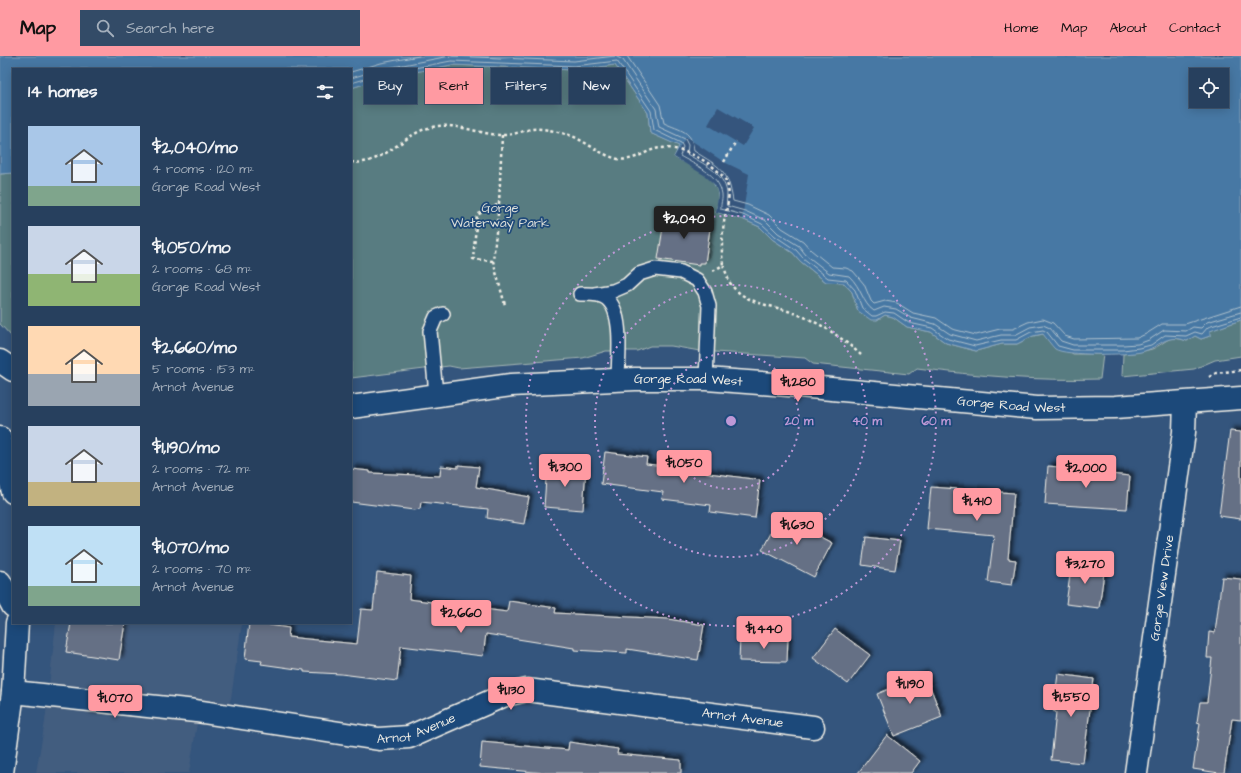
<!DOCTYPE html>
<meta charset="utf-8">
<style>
body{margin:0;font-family:"Architects Daughter",sans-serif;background:#334b67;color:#f1f3f6;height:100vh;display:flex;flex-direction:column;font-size:15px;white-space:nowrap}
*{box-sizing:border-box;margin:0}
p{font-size:13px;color:#a4afbc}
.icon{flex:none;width:22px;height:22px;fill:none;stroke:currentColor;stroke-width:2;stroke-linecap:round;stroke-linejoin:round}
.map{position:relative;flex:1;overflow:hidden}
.drawer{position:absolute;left:12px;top:12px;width:340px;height:556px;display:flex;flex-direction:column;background:#27405e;border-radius:0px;box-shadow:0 2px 10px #0003,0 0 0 1px #435973}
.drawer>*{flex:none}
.banner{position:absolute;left:364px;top:12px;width:380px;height:36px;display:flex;gap:8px}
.fabs{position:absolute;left:1189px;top:12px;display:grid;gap:8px}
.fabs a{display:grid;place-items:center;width:40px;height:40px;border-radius:0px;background:#27405e;box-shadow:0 2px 10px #0003,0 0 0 1px #435973;font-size:20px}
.price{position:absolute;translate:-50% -34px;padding:0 9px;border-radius:4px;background:#ff9aa2;color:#111;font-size:13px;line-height:26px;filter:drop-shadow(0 1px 2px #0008)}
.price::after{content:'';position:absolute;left:50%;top:24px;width:12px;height:9px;margin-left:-6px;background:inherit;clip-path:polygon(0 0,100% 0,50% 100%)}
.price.selected{background:#222;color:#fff}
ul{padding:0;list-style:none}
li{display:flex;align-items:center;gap:12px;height:100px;padding:0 16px}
li span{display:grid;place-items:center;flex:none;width:112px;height:80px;border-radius:0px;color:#555}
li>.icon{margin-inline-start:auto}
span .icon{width:48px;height:48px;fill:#fffc;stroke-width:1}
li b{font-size:17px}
h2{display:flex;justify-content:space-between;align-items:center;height:48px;padding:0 16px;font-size:17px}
.pill{padding:0 14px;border-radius:0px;background:#27405e;box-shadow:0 2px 10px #0003,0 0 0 1px #435973;font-size:14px;line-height:36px}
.pill.selected{background:#ff9aa2;color:#111}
header{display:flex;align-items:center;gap:24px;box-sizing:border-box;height:56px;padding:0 20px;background:#ff9aa2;color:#111}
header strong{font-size:19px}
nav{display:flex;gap:22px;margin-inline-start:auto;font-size:14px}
.search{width:280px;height:36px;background:#334b67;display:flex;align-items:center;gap:10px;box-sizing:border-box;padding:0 14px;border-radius:0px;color:#a4afbc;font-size:15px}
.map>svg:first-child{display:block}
.built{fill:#435d7f}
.green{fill:#587c81;stroke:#a6b6b4}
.water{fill:#4778a4;stroke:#8ca8bf;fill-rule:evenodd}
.pier{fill:#34557d}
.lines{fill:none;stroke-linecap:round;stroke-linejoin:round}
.shore{stroke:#afc1cd;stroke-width:1}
.building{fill:#656f85;stroke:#f4f1e8;filter:url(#shadow)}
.service-casing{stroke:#f4f1e8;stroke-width:16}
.minor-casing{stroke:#f4f1e8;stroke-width:25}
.secondary-casing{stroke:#f4f1e8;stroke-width:25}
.path{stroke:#f4f1e8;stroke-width:2.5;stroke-dasharray:3 3;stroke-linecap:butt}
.service{stroke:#1f4a7a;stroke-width:13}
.minor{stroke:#1f4a7a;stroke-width:22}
.secondary{stroke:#1f4a7a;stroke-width:22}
.ring{fill:none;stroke:#be98d6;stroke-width:2;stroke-dasharray:2 4}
.labels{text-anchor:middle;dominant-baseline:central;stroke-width:3.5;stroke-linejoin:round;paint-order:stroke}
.park-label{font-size:13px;fill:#dddfd9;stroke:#1f4a7a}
.street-label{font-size:13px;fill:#f4f1e8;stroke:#1f4a7a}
.centre{fill:#be98d6;stroke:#1f4a7a;stroke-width:2}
.ring-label{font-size:12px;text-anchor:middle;font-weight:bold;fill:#be98d6;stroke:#1f4a7a;stroke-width:3.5;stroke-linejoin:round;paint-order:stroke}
</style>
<header>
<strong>Map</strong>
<div class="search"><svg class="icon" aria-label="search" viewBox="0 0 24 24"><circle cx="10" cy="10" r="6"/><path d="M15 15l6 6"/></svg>Search here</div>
<nav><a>Home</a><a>Map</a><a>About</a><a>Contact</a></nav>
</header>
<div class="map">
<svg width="1241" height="717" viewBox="0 0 1241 717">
<defs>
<filter id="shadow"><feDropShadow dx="3.5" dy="-3.5" stdDeviation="2" flood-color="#0009"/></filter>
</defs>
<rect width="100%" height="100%" fill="#34557d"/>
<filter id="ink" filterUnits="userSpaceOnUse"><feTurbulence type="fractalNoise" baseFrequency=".025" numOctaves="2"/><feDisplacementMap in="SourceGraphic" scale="8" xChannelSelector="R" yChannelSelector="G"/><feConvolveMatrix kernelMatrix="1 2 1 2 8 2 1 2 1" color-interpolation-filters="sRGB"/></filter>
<g filter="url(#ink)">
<path class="built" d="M56,567H242L231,642L220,671L197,667L189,717H36L45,666Z"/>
<path class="green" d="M451,9L575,14L615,9L648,57L650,77L680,90L674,101C688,109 715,119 718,138C719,143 717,151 716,156L742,163L760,171L772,183L793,197L800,205L826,226L844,227L852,236L858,255L877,264L885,259L893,261L907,271L931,276L946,287L976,295L1002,288H1017L1033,280L1044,278L1073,298H1103L1100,323C1038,325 978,320 917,312L909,318L813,308L805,302L700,295L671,290H650L637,295H606L583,302L459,312L449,310L351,322V32L384,22Z
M13,117V282L0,268V118Z
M1241,264V300L1215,304L1194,313L1122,320L1123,298C1133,297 1142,296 1152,293C1168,286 1167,278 1187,285L1195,280L1201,283L1210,280L1209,275Z"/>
<path class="water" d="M0,0H1241V264L1210,275V280L1201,283L1195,280L1187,285C1164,277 1161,291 1141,296C1128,299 1065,300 1055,293C1051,289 1047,283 1043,278L1033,280L1017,288H1002L976,295L946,287L931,276L907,271L893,261L885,259L877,264H871L858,255L852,236L844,227L826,226L800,205L793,197L772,183L760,171L742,163L716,156C717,151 719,143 718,138C715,119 688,109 674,101L679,90L650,77L648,57L615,9L575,14L451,9L384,22L351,32V13H13V117L0,118ZM1196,19H1222V45H1196Z"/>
<path class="pier" d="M718,51L754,72L743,90L708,69Z
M686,81L724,106L749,118L742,163L716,156L718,138L715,129L704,119L674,101Z"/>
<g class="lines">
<path class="shore" d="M615,0L623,4L656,53L659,71L685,83L688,89L687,98C703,108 724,116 727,137C727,141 726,145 727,150L745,155L765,164L778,177L799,190L806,199L829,217L849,220C862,232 862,247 874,255L884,251L896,253L911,262L935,268L950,278L976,285L1001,279H1015L1030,271L1043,269L1050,272L1061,285L1073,289H1123L1138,288L1149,284L1164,274L1186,275L1193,271L1201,272L1207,266L1241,256
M627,0L660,49L664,67C681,75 692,74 694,95C721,112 728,113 733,145L748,149L769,159L782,172L803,185L811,194L832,211L846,212L853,215L864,228L871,245L874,248L885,245L897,247L913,257L936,262L952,273L976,279L1000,273H1013L1028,266L1043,263L1053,267L1065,280L1074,283L1137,282L1146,278L1162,268H1185L1241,250
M351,16L381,7L419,0
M351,22L382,13L450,0L574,5L615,0
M351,27L383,18L451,5L574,10L617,5L651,55L654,74L681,87L683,91L680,100C695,109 719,118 722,138C723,143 720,148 721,153L743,159L762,168L775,180L796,194L803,202L828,222L846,224L855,234L862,252L872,260H876L885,256L894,257L909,267L932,272L948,283L975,290L1001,284H1016L1031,276L1043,274L1047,276L1058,290L1073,294H1123L1139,292L1151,289L1165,279L1186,280L1195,276L1202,278L1208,271L1241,261"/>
</g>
<path class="building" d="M665,159L711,166L705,207H699V209L658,203Z
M1230,375L1241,376V463L1219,460Z
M605,396L647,401L646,408L694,413V415L760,424L755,462L710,456L711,449L662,443L663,436L601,428Z
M458,409L479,411L476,431L529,441L524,468L487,462L488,453L421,446L420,453L414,454L351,446V413L370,415V417L440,420L441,410L458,412Z
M547,409L586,412L583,454L544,451Z
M1048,410L1081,413L1080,415L1130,420L1127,453L1045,448Z
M931,431L1014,437L1008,503L1016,504L1012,529L988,526L994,479L927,473Z
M780,460L832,487L814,521L762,494Z
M866,481L900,485L895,514L862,509Z
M1072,505L1105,510L1099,552L1066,548Z
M377,516L411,520L409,543L507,556L509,545L556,552L555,557L668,563L704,569L698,604L627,593V597L574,594V592L486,578L483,600L401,590L397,625L341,618L304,616V614L261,608L262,605L245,603L249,567H269V569L289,572L288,581L357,588L361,553L373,554Z
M1222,521L1241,523V664L1232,663L1224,717H1219L1193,713L1200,667L1197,666L1200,646H1207L1212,602H1207L1209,576L1215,577Z
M71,567H125L119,604L66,596Z
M835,573L870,599L848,628L813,602Z
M740,581L788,582L787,606L739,605Z
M925,618L942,661L894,680L877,638Z
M1058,618L1094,623L1083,707L1051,704L1056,656L1053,655Z
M887,679L920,705L911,717H858Z
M482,686L568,694L569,686L618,693L617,698L681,704V717H545L480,711Z"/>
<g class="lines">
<defs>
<path id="service" d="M580,238C589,238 600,237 607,243C624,257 618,303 618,323
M595,238L613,235L627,229L639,218L655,213L681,216L697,224L705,236L709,250L706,323
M436,338L430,275L436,261L443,258"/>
<g id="minor">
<path id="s1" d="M13,636L196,655L379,683L409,681L505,639L527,634L813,671"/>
<path id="s2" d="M1136,717L1184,376L1185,347"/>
</g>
<g id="secondary">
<path d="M0,305L13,314"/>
<path id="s3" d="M351,351L511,329L635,323H706L788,329L1037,352L1115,351L1241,342"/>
<path d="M0,382L13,436"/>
<path d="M0,526L13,550"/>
<path d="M2,717L13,636L17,567"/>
</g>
</defs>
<use href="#service" class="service-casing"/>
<use href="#minor" class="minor-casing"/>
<use href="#secondary" class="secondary-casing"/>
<path class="path" d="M502,79L499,148L493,205L505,249
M351,106C383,111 403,77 432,71C455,66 478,78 501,79C512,80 523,74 533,73C545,72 558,76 569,79C586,85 600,99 618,103C632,106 642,97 655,93C676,87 715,106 726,125C732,138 726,153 724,166C722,181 721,194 723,209
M724,106L736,85
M493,205L473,203L477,159L499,148
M713,215L723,209C726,215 728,226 733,231C748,248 771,249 791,256C818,265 840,280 861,299
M1209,321L1216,317L1241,314"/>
<use href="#service" class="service"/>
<use href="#minor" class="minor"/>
<use href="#secondary" class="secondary"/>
</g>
</g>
<g class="ring">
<circle cx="731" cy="365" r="68"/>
<circle cx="731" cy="365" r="136"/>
<circle cx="731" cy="365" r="205"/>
</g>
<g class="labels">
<g class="park-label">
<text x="500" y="152">Gorge<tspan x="500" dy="15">Waterway Park</tspan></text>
</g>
<g class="street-label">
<text stroke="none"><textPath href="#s3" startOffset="339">Gorge Road West</textPath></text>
<text stroke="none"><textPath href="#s3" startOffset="663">Gorge Road West</textPath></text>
<text stroke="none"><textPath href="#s2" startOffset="187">Gorge View Drive</textPath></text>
<text stroke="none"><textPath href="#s1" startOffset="744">Arnot Avenue</textPath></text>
<text stroke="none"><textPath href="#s1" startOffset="408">Arnot Avenue</textPath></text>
</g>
</g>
<circle cx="731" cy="365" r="6" class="centre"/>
<g class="ring-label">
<text x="799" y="369">20 m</text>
<text x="867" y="369">40 m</text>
<text x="936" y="369">60 m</text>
</g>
</svg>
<div class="fabs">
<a><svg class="icon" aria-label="locate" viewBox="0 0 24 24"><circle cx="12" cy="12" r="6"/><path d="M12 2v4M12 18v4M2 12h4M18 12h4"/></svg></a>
</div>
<b class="price selected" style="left:684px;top:184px">$2,040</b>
<b class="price" style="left:798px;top:347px">$1,280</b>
<b class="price" style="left:684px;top:428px">$1,050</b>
<b class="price" style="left:565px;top:432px">$1,300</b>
<b class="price" style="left:1086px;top:433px">$2,000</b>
<b class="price" style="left:977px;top:466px">$1,410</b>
<b class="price" style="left:797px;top:490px">$1,630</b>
<b class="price" style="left:1085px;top:529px">$3,270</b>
<b class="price" style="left:461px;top:578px">$2,660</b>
<b class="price" style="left:764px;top:594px">$1,440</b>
<b class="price" style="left:910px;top:649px">$1,190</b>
<b class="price" style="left:511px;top:655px">$1,130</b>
<b class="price" style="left:1071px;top:662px">$1,550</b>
<b class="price" style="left:115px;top:663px">$1,070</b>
<div class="banner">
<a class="pill">Buy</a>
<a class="pill selected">Rent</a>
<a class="pill">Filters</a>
<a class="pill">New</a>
</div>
<section class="drawer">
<h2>14 homes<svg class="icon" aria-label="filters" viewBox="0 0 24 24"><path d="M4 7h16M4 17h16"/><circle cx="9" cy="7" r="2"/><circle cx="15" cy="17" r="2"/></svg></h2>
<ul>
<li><span style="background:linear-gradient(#a9c7e8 75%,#7fa58c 0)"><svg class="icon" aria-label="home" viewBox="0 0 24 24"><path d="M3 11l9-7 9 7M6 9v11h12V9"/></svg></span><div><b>$2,040/mo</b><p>4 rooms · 120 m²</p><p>Gorge Road West</p></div></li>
<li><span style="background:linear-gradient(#c9d6e8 60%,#8fb573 0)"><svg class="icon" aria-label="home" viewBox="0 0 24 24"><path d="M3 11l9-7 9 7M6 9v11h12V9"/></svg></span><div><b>$1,050/mo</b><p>2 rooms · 68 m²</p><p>Gorge Road West</p></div></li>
<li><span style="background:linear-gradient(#ffd9b3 60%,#9aa5b1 0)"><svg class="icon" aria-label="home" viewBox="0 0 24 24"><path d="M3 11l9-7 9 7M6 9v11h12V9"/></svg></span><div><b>$2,660/mo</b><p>5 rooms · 153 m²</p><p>Arnot Avenue</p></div></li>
<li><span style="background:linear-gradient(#c9d6e8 70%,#c2b280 0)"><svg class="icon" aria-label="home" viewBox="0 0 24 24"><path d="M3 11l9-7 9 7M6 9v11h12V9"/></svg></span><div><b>$1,190/mo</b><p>2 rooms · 72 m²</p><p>Arnot Avenue</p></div></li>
<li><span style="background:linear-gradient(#bfe0f5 75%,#7fa58c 0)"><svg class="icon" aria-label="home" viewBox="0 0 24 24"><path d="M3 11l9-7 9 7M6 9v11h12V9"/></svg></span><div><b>$1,070/mo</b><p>2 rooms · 70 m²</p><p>Arnot Avenue</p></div></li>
</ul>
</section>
</div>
